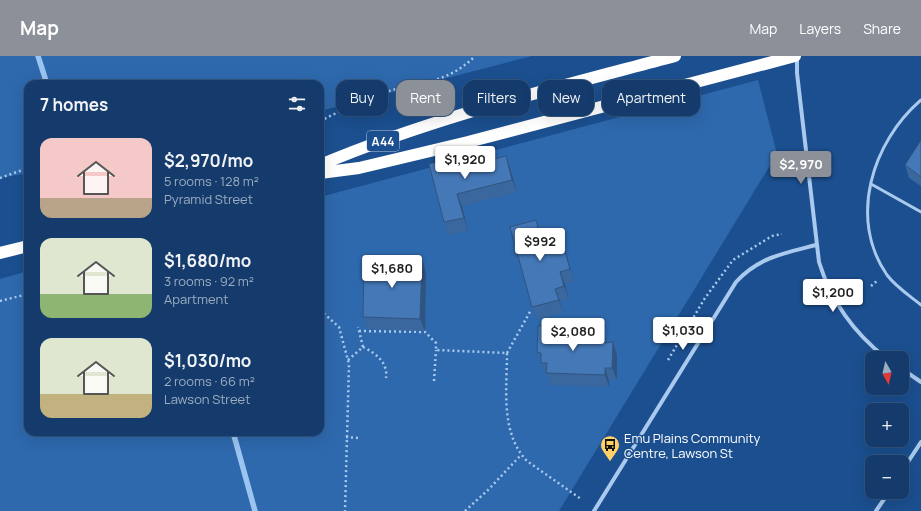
<!DOCTYPE html>
<meta charset="utf-8">
<style>
body{margin:0;font-family:Manrope,sans-serif;background:#214673;color:#f1f3f6;height:100vh;display:flex;flex-direction:column;font-size:15px;white-space:nowrap}
*{box-sizing:border-box;margin:0}
p{font-size:13px;color:#9dadc1}
.icon{flex:none;width:22px;height:22px;fill:none;stroke:currentColor;stroke-width:2;stroke-linecap:round;stroke-linejoin:round}
.map{position:relative;flex:1;overflow:hidden}
.panel{position:absolute;left:24px;top:24px;width:300px;height:356px;display:flex;flex-direction:column;background:#143b6b;border-radius:12px;box-shadow:0 4px 16px #0002,0 0 0 1px #33557e}
.panel>*{flex:none}
.guide{position:absolute;left:336px;top:24px;width:380px;height:36px;display:flex;gap:8px}
.needle{width:26px;rotate:172deg}
.buttons{position:absolute;left:865px;top:295px;display:grid;gap:8px}
.buttons a{display:grid;place-items:center;width:44px;height:44px;border-radius:8px;background:#143b6b;box-shadow:0 4px 16px #0002,0 0 0 1px #33557e;font-size:20px}
.price{position:absolute;translate:-50% -34px;padding:0 9px;border-radius:4px;background:#fff;color:#222;font-size:13px;line-height:26px;filter:drop-shadow(0 1px 2px #0008)}
.price::after{content:'';position:absolute;left:50%;top:24px;width:12px;height:9px;margin-left:-6px;background:inherit;clip-path:polygon(0 0,100% 0,50% 100%)}
.price.active{background:#8c9099;color:#fff}
ul{padding:0;list-style:none}
li{display:flex;align-items:center;gap:12px;height:100px;padding:0 16px}
li span{display:grid;place-items:center;flex:none;width:112px;height:80px;border-radius:12px;color:#555}
li>.icon{margin-inline-start:auto}
span .icon{width:48px;height:48px;fill:#fffc;stroke-width:1}
li b{font-size:17px}
h2{display:flex;justify-content:space-between;align-items:center;height:48px;padding:0 16px;font-size:17px}
.chip{padding:0 14px;border-radius:12px;background:#143b6b;box-shadow:0 4px 16px #0002,0 0 0 1px #33557e;font-size:14px;line-height:36px}
.chip.active{background:#8c9099;color:#fff}
header{display:flex;align-items:center;gap:24px;box-sizing:border-box;height:56px;padding:0 20px;background:#8c9099;color:#fff}
header strong{font-size:19px}
nav{display:flex;gap:22px;margin-inline-start:auto;font-size:14px}
.map>svg:first-child{display:block}
.green{fill:#2e69ad}
.lines{fill:none;stroke-linecap:round;stroke-linejoin:round}
.stream{stroke:#9cc4f0;stroke-width:5.5}
.path{stroke:#a9c9ee;stroke-width:2.5;stroke-dasharray:2 3;stroke-linecap:butt}
.lane{stroke:#a9c9ee;stroke-width:3}
.street{stroke:#a9c9ee;stroke-width:4}
.highway{stroke:#fff;stroke-width:12}
.wall{fill:#3a679d}
.shaded-wall{fill:#305480}
.building{fill:#4478b7;stroke:#305480}
.labels{text-anchor:middle;dominant-baseline:central;stroke-width:3;stroke-linejoin:round;paint-order:stroke}
.shield{fill:#1b4f8f;stroke:#bbcadd;stroke-width:1}
.shield-label{font-size:12px;font-weight:bold;fill:#fff}
.poi-label{font-size:13px;fill:#fff;stroke:#1b4f8f;text-anchor:start}
</style>
<header>
<strong>Map</strong>
<nav><a>Map</a><a>Layers</a><a>Share</a></nav>
</header>
<div class="map">
<svg width="921" height="455" viewBox="0 0 921 455">
<rect width="100%" height="100%" fill="#1b4f8f"/>
<path class="green" d="M0,0H532L320,55V28H28V117L0,122Z
M758,24L777,98L559,455H0V223L28,215V376H320V141Z"/>
<g class="lines">
<path class="stream" d="M38,0L47,28
M233,376L255,455"/>
<path class="path" d="M320,65C339,56 357,46 376,39C412,26 446,30 475,0
M0,122L28,112
M871,230L878,224
M0,245L28,238
M320,254L339,271L349,308L345,455
M359,275L425,276L436,287V294L507,297C507,332 500,377 527,405L581,443
M363,291C377,298 388,307 386,322
M507,297L531,254
M348,304L363,291L358,271
M668,304L705,242L733,204L772,180L782,178
M434,325L436,294
M346,381L358,382
M465,455L488,434L521,399"/>
<path class="lane" d="M921,44C872,86 848,163 887,219C896,231 910,240 921,249
M871,128L921,156"/>
<path class="street" d="M797,1V17L819,206C831,245 854,277 886,302
M902,313L921,326
M902,415L921,386
M594,455L736,226C759,201 785,197 816,189
M876,455L889,436"/>
<path class="highway" d="M320,109C434,61 555,32 675,0
M320,117L359,112L468,86L795,0
M0,197L28,190"/>
</g>
<path class="wall" d="M921,84V130L909,122L905,109Z
M472,98L482,106L510,112L517,136L462,150L468,175L449,179L444,166Z
M536,164L540,176L566,197L574,226L565,228L569,243L560,245L563,257L537,263L532,251Z
M422,205L426,217L425,275L367,273L363,261Z
M573,270L577,281L607,286H613L617,299V324H609V331L551,329L547,320H546L537,296Z"/>
<path class="shaded-wall" d="M506,100L510,112L517,136L512,124Z
M457,138L462,150L468,175L464,162Z
M562,185L566,197L574,226L570,213Z
M422,205L426,217L425,275L420,263Z
M560,216L565,228L569,243L564,230Z
M555,233L560,245L563,257L559,244Z
M573,270L577,283L573,281Z
M613,286L617,299V324L612,312Z
M605,312L609,324V331L605,319Z"/>
<path class="building" d="M921,84V121L905,109Z
M471,96L472,98L478,96L481,106L506,100L512,124L457,138L464,162L444,166L429,108Z
M536,164L539,176L549,174L554,188L562,185L570,213L560,216L564,230L555,233L559,244L532,251L510,171Z
M364,203L422,205L420,263L363,261Z
M538,270H573V281L605,282V287L613,286L612,312H605V319L546,317L547,307H541V297L537,296Z"/>
<defs>
<symbol id="bus-pin" viewBox="-11 -11 22 30"><path d="M0 17L-7.5 6A9.5 9.5 0 1 1 7.5 6Z" fill="#ffd166" stroke="#1b4f8f"/><path d="M-5-6H5V4H4V6H2V4H-2V6H-4V4H-5ZM-3.5-4V0h7V-4ZM-3.5 1.2v1.5H-2V1.2ZM2 1.2v1.5H3.5V1.2Z" fill="#111"/></symbol>
</defs>
<g fill-rule="evenodd">
<use href="#bus-pin" x="599" y="378" width="22" height="30"/>
</g>
<g class="labels">
<rect class="shield" x="367" y="75" width="32" height="20" rx="3"/>
<g class="shield-label">
<text x="383" y="85">A44</text>
</g>
<g class="poi-label">
<text x="624" y="382">Emu Plains Community<tspan x="624" dy="15">Centre, Lawson St</tspan></text>
</g>
</g>
</svg>
<div class="buttons">
<a><svg class="needle" viewBox="-14 -14 28 28"><path d="M0-13l5 13h-10z" fill="#e53935"/><path d="M0 13l5-13h-10z" fill="#9dadc1"/></svg></a>
<a>+</a>
<a>−</a>
</div>
<b class="price" style="left:465px;top:124px">$1,920</b>
<b class="price active" style="left:801px;top:129px">$2,970</b>
<b class="price" style="left:540px;top:206px">$992</b>
<b class="price" style="left:392px;top:233px">$1,680</b>
<b class="price" style="left:833px;top:257px">$1,200</b>
<b class="price" style="left:683px;top:295px">$1,030</b>
<b class="price" style="left:573px;top:296px">$2,080</b>
<div class="guide">
<a class="chip">Buy</a>
<a class="chip active">Rent</a>
<a class="chip">Filters</a>
<a class="chip">New</a>
<a class="chip">Apartment</a>
</div>
<section class="panel">
<h2>7 homes<svg class="icon" aria-label="filters" viewBox="0 0 24 24"><path d="M4 7h16M4 17h16"/><circle cx="9" cy="7" r="2"/><circle cx="15" cy="17" r="2"/></svg></h2>
<ul>
<li><span style="background:linear-gradient(#f6c9c9 75%,#b9a48a 0)"><svg class="icon" aria-label="home" viewBox="0 0 24 24"><path d="M3 11l9-7 9 7M6 9v11h12V9"/></svg></span><div><b>$2,970/mo</b><p>5 rooms · 128 m²</p><p>Pyramid Street</p></div></li>
<li><span style="background:linear-gradient(#dfe7d0 70%,#8fb573 0)"><svg class="icon" aria-label="home" viewBox="0 0 24 24"><path d="M3 11l9-7 9 7M6 9v11h12V9"/></svg></span><div><b>$1,680/mo</b><p>3 rooms · 92 m²</p><p>Apartment</p></div></li>
<li><span style="background:linear-gradient(#dfe7d0 70%,#c2b280 0)"><svg class="icon" aria-label="home" viewBox="0 0 24 24"><path d="M3 11l9-7 9 7M6 9v11h12V9"/></svg></span><div><b>$1,030/mo</b><p>2 rooms · 66 m²</p><p>Lawson Street</p></div></li>
</ul>
</section>
</div>
